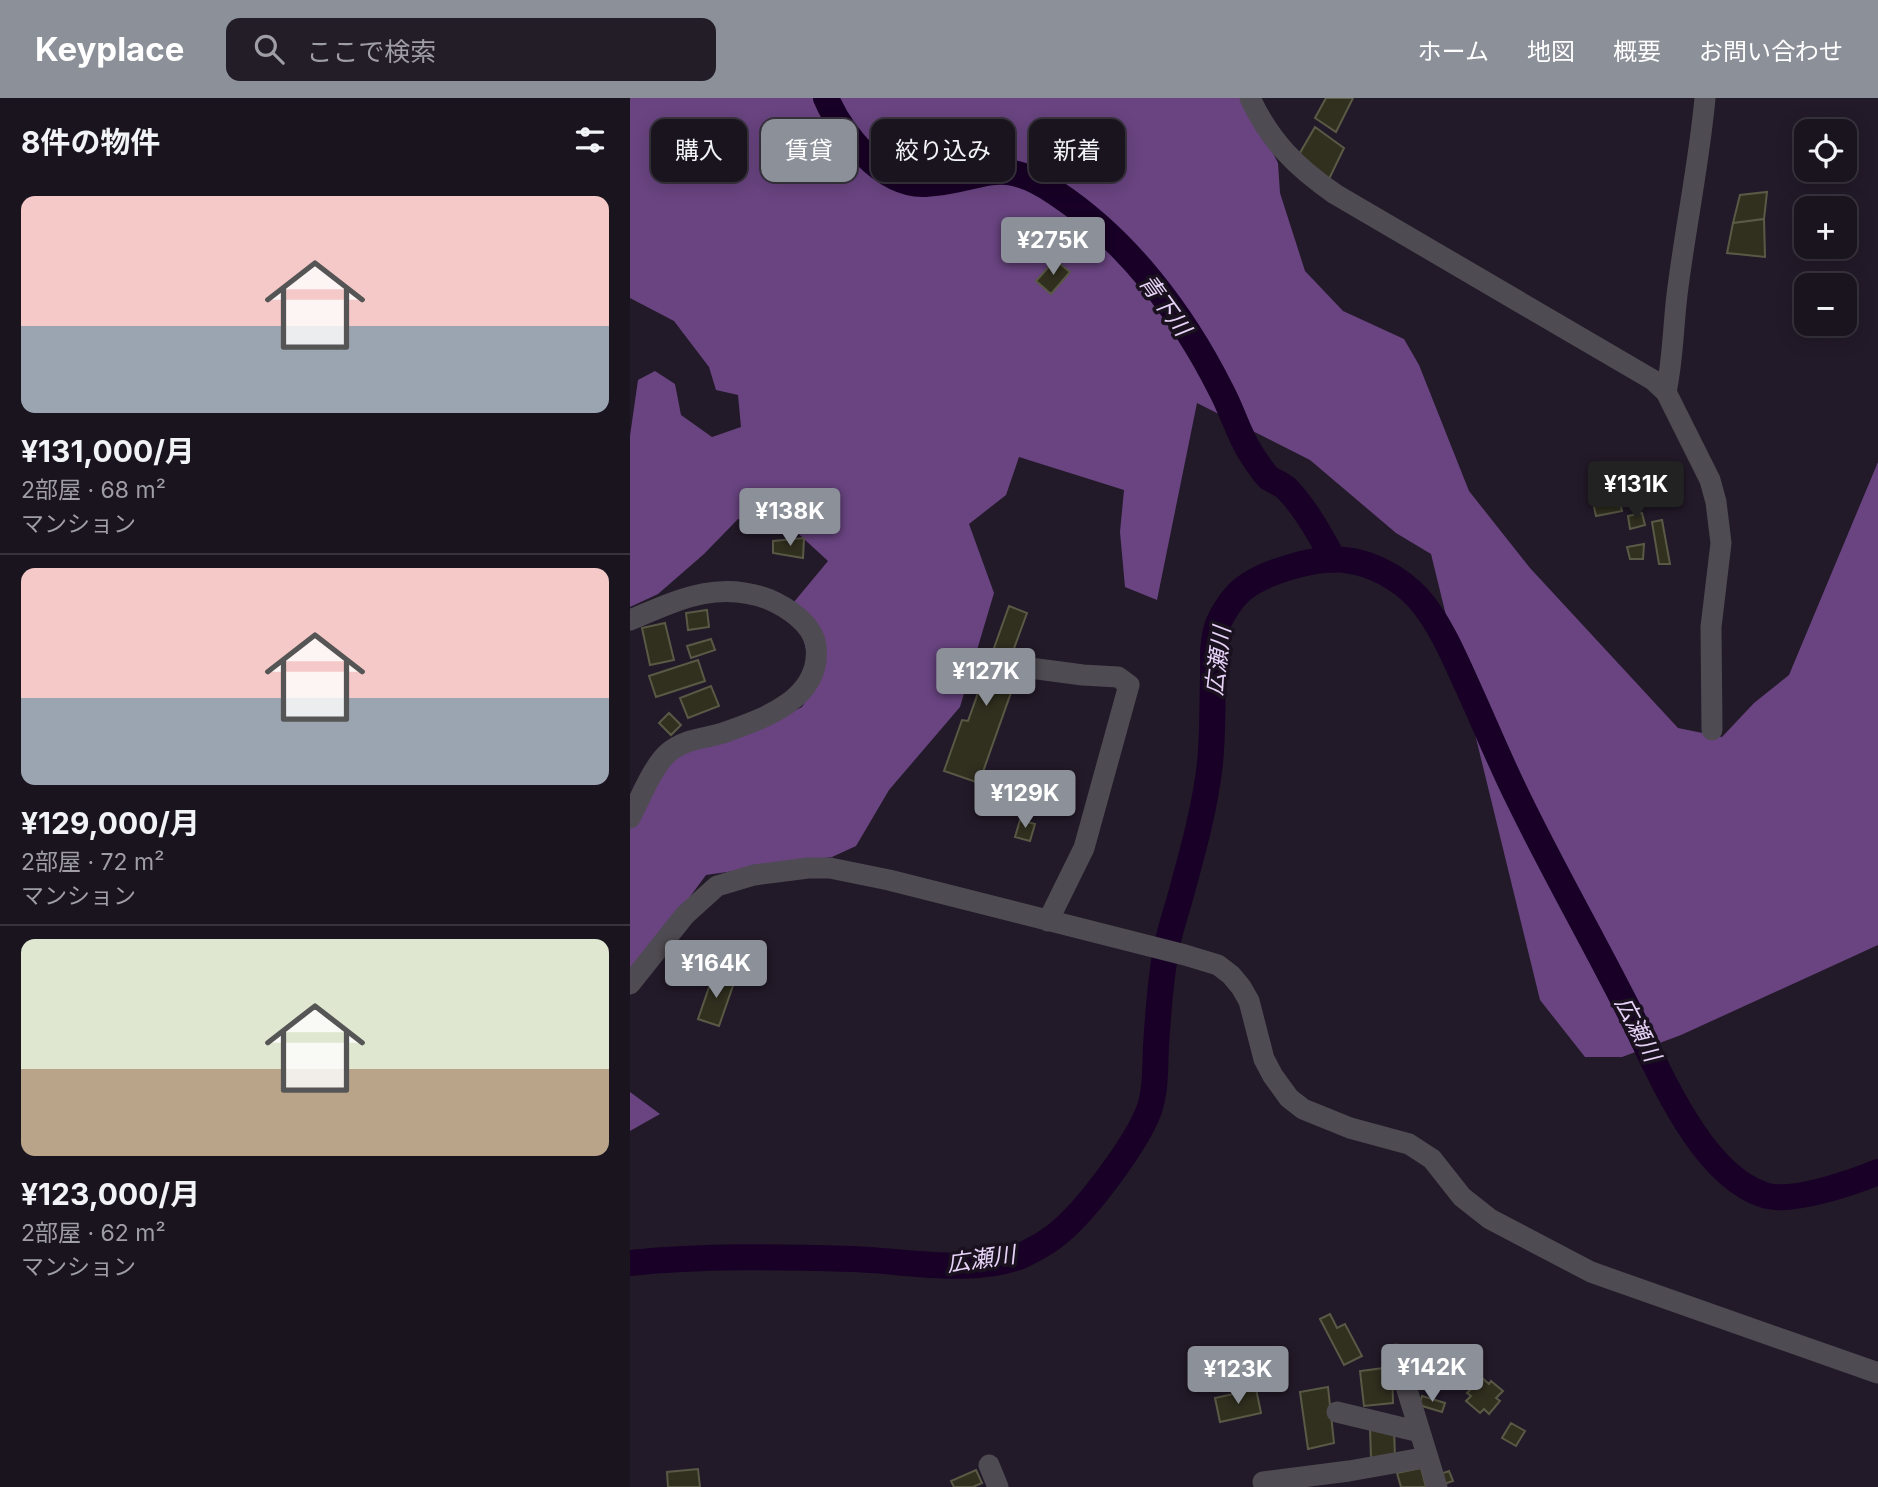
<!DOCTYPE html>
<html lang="ja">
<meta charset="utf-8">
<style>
body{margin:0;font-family:Inter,"Noto Sans JP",sans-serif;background:#231d28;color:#f1f3f6;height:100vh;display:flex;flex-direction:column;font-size:26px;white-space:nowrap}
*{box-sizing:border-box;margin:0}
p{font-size:23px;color:#9f9ea4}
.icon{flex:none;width:38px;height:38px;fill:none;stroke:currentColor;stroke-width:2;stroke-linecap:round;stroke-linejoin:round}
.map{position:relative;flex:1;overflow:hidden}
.sheet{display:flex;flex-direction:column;background:#1a141f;width:630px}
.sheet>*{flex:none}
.banner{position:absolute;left:21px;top:21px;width:665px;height:63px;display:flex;gap:14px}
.controls{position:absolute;left:1164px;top:21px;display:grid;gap:14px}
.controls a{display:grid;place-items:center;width:63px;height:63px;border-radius:14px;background:#1a141f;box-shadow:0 4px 18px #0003,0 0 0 2px #38333d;font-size:35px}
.price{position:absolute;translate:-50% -60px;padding:0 16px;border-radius:7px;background:#8c9099;color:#fff;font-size:23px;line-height:46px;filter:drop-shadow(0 2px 4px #0008)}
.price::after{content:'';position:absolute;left:50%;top:42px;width:21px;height:16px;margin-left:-10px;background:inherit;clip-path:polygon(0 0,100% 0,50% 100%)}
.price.selected{background:#222;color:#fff}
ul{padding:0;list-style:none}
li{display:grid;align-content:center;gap:14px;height:371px;padding:0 21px}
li+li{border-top:2px solid #38333d}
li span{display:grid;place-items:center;height:217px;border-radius:14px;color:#555}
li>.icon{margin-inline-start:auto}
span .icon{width:126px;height:126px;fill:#fffc;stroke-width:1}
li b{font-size:30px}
h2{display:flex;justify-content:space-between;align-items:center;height:84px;padding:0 21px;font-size:30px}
.pill{padding:0 24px;border-radius:14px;background:#1a141f;box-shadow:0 4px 18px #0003,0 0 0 2px #38333d;font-size:24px;line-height:63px}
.pill.selected{background:#8c9099;color:#fff}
header{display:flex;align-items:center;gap:42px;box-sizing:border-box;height:98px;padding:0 35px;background:#8c9099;color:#fff}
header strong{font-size:33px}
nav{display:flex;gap:38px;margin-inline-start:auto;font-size:24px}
.search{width:490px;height:63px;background:#231d28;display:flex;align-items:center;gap:18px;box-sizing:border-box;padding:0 24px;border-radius:14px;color:#9f9ea4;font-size:26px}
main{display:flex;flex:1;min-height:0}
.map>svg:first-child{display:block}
.forest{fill:#694481}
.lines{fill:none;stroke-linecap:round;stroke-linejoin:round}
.river{stroke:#180026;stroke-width:26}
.building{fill:#31301f;stroke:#5a5946;stroke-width:2}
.minor{stroke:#4f4b52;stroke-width:21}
.labels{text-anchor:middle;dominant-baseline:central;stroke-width:7;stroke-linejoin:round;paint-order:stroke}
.water-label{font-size:23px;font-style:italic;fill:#e7d3f7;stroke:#1a111f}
</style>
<header>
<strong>Keyplace</strong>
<div class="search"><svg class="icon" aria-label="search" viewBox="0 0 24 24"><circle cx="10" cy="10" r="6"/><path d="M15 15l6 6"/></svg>ここで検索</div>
<nav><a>ホーム</a><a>地図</a><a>概要</a><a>お問い合わせ</a></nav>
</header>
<main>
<section class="sheet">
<h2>8件の物件<svg class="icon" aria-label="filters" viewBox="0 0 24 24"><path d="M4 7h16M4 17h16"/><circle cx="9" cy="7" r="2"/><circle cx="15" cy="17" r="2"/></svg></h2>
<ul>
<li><span style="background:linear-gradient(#f6c9c9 60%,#9aa5b1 0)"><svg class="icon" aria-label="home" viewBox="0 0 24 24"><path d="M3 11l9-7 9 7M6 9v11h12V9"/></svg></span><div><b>¥131,000/月</b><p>2部屋 · 68 m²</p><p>マンション</p></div></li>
<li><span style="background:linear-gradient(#f6c9c9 60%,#9aa5b1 0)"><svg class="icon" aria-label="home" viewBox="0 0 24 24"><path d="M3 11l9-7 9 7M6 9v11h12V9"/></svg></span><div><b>¥129,000/月</b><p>2部屋 · 72 m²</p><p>マンション</p></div></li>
<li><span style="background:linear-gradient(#dfe7d0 60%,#b9a48a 0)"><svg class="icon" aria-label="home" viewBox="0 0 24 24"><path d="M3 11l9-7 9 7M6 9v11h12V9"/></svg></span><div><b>¥123,000/月</b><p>2部屋 · 62 m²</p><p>マンション</p></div></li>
</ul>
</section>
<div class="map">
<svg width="1248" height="1389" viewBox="0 0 1248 1389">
<rect width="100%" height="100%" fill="#231a29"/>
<path class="forest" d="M0,0H615L648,65L650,95L675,173L713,213L774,241L789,267L839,393L900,470L1048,630L1092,639L1124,605L1159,577L1248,364V847L1051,937L992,959H955L910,902L801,456L766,435L680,362L567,305L527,502L495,489L490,434L494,392L389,359L376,397L339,426L364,495L330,609L259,692L226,748L202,759L76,777L0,880V726L39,664L63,650L139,626L172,609L185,587L164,504L198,463L160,428L108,421L74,456L28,496L0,509V338L8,282L25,273L45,286L51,317L82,339L111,329L108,297L86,292L79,269L44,223L0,200Z
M0,994L30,1016L0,1033Z"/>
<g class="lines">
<path class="river" d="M196,0C211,35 252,88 295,86C354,83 367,55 426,95C497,142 553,216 591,292C602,312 608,335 620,354C625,362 632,373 639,380C645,384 652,386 657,391C677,412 690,437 704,462
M0,1165C75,1157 150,1159 225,1161C275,1163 350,1178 395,1156C407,1150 421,1142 431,1133C458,1110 507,1045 519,1012C526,992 525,969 526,948C528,916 530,884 536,852C539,835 545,818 550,800C562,756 575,711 580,665C583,636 582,607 583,579C583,561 582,543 588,526C593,514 603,499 613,491C634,474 688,458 715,462C742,465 770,480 789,501C809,524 823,556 836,585C854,624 870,664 889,702C925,776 966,847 1003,921C1031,977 1071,1076 1134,1097C1161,1106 1221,1085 1248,1074"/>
</g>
<path class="building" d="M696,0H723L706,34L685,20Z
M685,29L714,50L699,81L667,60Z
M1137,94L1134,121L1103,125L1110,97Z
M1134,121L1135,159L1097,155L1103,125Z
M425,162L440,174L421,196L406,183Z
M988,394L992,413L966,418L962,400Z
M1012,415L1015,427L1000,431L998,418Z
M1032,422L1040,466H1029L1022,424Z
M174,440L173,460L143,455V443Z
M1014,446L1013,461H1000L997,449Z
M379,508L397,515L379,564L368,560L362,578L384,586L349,685L314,673L332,622L338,623Z
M77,512L79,529L58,532L56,515Z
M35,525L44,562L20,567L12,530Z
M81,541L85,552L61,560L57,548Z
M68,562L75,583L26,599L19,578Z
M81,588L89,608L58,620L50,600Z
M39,615L51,627L41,637L29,625Z
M390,722L405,726L400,743L385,739Z
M84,875L105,882L89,928L68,921Z
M700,1216L707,1230L715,1226L732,1258L714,1267L690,1221Z
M833,1263L859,1286L861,1283L873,1293L866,1300L870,1303L859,1316L854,1311L850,1315L836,1303L841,1298L837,1295L842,1290L823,1274Z
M762,1269L763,1305L734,1308L730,1273Z
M698,1289L704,1345L678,1351L670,1294Z
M626,1291L631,1315L590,1324L585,1300Z
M792,1298L815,1305L812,1314L789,1307Z
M881,1325L895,1333L886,1348L872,1340Z
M764,1329L765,1360H741L740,1330Z
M791,1370L796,1389H771L767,1375Z
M68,1371L70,1389H38L37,1374Z
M346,1372L352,1385L343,1389H324L321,1383Z
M819,1373L823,1383L814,1386L810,1376Z"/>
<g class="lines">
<path class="minor" d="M620,0C640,43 666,69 705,96L1023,282L1036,294L1080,382L1086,404L1091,445L1081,529L1082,632
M1036,294C1043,262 1043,230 1047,197C1055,131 1069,66 1075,0
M0,522C48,502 87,482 138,501C157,509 183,526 186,548C192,601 133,621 93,635C74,641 53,641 38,655C23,668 10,701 0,720
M400,570L453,577L488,579L499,587L454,750L418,823
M0,886L55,817L87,788L124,777L178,770H200L259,782L555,857L588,867L601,877L611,889L619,903L634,961L643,978L659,1000L673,1011L720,1030L779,1046L802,1061L832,1099L860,1121L961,1174L1248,1275
M766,1256L807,1389
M707,1314L790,1334
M359,1367L368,1389
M633,1384L719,1373L798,1359"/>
</g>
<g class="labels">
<g class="water-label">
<text transform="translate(535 207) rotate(54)">青下川</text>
<text transform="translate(588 563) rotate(-83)">広瀬川</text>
<text transform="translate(1008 931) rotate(62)">広瀬川</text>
<text transform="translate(351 1161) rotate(-8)">広瀬川</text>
</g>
</g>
</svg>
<div class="controls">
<a><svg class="icon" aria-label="locate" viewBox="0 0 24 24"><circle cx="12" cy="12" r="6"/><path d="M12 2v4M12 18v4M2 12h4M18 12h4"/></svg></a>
<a>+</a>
<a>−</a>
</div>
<b class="price" style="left:423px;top:179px">¥275K</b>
<b class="price selected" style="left:1006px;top:423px">¥131K</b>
<b class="price" style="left:160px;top:450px">¥138K</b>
<b class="price" style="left:356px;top:610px">¥127K</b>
<b class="price" style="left:395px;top:732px">¥129K</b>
<b class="price" style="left:86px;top:902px">¥164K</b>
<b class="price" style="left:802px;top:1306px">¥142K</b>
<b class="price" style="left:608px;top:1308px">¥123K</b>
<div class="banner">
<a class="pill">購入</a>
<a class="pill selected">賃貸</a>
<a class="pill">絞り込み</a>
<a class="pill">新着</a>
</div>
</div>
</main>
